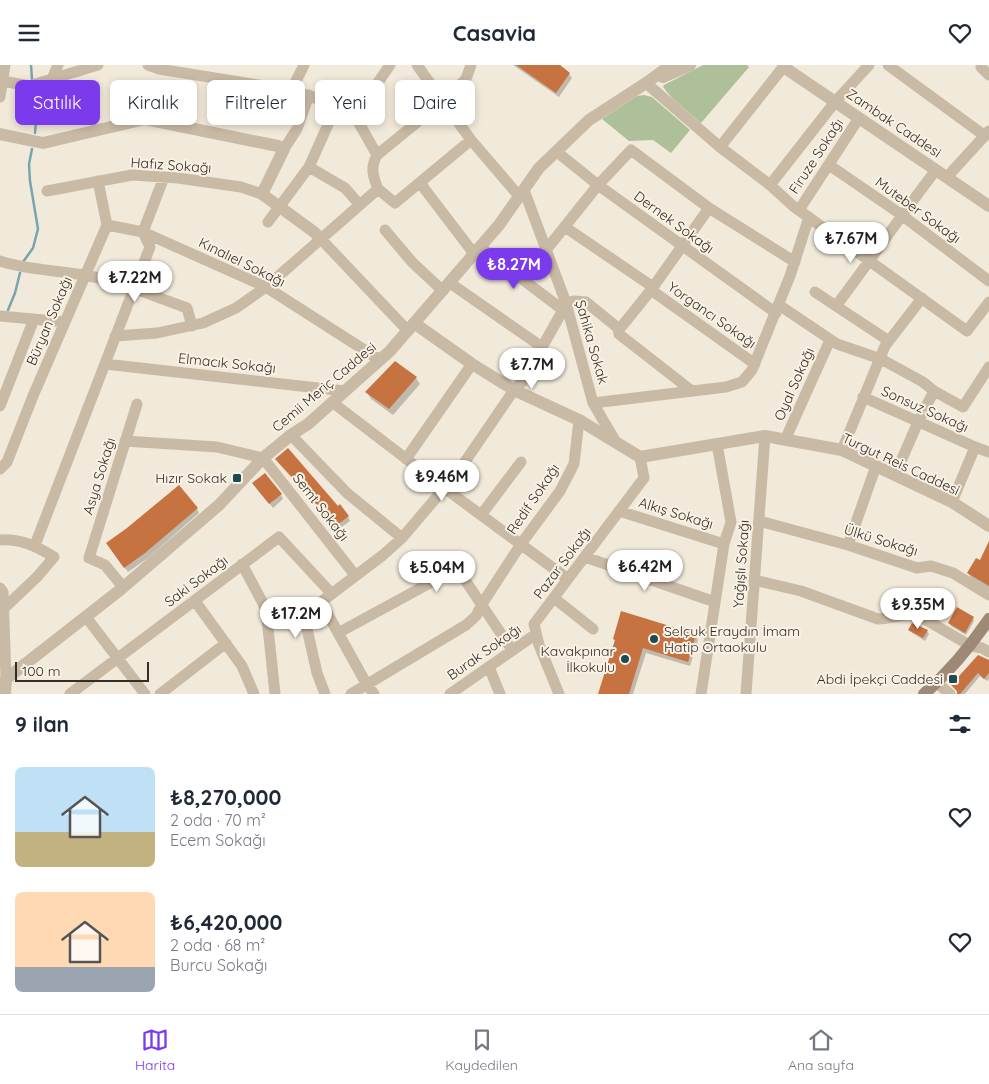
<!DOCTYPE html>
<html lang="tr">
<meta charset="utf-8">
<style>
body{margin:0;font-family:Quicksand,sans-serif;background:#f2f2f3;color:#1f2937;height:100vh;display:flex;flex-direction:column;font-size:19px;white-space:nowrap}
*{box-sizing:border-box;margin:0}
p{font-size:16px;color:#747a83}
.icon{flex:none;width:28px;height:28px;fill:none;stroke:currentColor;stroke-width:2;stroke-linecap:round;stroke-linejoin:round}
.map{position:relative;height:629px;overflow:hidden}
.drawer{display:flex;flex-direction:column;background:#fff;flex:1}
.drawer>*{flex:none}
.guide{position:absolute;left:15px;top:15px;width:500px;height:45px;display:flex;gap:10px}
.scale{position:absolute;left:15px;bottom:12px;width:134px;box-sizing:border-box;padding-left:5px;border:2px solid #352d26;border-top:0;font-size:14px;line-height:18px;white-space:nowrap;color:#352d26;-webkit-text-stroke:4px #f9f2e5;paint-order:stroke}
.price{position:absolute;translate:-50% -42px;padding:0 11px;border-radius:18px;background:#fff;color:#222;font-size:16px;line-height:32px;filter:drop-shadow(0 1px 2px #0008)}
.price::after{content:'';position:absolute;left:50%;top:30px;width:15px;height:11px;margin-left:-8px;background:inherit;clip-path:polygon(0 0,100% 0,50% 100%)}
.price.active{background:#7c3aed;color:#fff}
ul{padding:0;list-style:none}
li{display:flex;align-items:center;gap:15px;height:125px;padding:0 15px}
li span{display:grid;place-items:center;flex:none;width:140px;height:100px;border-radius:8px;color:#555}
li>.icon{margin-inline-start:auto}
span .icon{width:60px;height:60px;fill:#fffc;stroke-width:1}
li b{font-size:21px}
h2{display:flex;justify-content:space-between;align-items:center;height:60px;padding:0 15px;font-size:21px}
.chip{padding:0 18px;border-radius:8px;background:#fff;box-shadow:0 2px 8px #0003;font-size:18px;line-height:45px}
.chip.active{background:#7c3aed;color:#fff}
header{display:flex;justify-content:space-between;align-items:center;height:65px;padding:0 15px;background:#fff;font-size:22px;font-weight:700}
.dock{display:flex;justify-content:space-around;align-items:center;height:70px;border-top:1px solid #e0e1e3;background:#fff;font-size:14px;color:#747a83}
.dock a{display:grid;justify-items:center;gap:2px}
.dock .active{color:#7c3aed}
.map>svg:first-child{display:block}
.green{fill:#aec099}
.shadow{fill:#0003}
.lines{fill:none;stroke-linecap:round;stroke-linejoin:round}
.stream{stroke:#78a5ae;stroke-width:2.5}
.building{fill:#c77241}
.minor{stroke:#c9baa5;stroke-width:11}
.tertiary{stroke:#c9baa5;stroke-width:12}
.secondary{stroke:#9d8976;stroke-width:12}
.poi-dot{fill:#1c4b56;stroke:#f9f2e5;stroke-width:2}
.labels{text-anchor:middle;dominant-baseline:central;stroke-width:4;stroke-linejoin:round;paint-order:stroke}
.street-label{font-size:14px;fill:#352d26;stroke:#f9f2e5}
.poi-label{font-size:14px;fill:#352d26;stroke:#f9f2e5;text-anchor:end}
</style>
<header><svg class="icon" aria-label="menu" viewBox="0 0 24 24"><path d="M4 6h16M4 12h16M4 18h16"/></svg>Casavia<svg class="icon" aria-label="heart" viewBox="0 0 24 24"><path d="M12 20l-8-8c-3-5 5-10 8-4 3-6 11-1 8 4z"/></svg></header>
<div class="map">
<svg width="989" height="629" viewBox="0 0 989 629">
<rect width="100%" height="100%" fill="#f1e9d9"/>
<path class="green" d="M703,0H747L749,2L701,58L672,33L663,22L664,20Z
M644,30L652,32L690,65L671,88L653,75L629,76L602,54L637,31Z"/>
<path class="shadow" d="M513,0H557L569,9L572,13L559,32Z
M416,313L420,319L393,350L371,334L367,327Z
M276,394L348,452L350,456L335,467L327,456V450Z
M254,419L281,430L283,434L273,443Z
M197,444L199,448L148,493L128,507L110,483Z
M989,502V524L971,513L968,508Z
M973,553L974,556L966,570L951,561L949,558Z
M909,565L927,566L929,569L925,576L911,567Z
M695,570L698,575L690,601L646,588L633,629H599L615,576L614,574Z
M989,597V614L987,616L980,611L965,629H958L953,620Z"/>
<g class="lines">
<path class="stream" d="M31,0L32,14
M34,27L37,46L35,68
M23,197L33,183L38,164L30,116L29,99L32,84
M8,245L15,228L20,208"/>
</g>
<path class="building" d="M516,0H560L570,8L556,28Z
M395,296L417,312L389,344L365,327Z
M288,383L338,441L340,439L349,451L332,464L323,452L326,450L275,394Z
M265,408L282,429L269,439L252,418Z
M179,420L198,443L145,488L124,503L106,478L127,463Z
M989,476V521L967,508L976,493L980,495Z
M957,542L974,552L965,568L948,558Z
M621,546L696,569L688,597L643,583L629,629H598L615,575L613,574Z
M912,558L928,565L923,573L908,565Z
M978,590L989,595V608L984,614L978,608L960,629H957V626L951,620Z"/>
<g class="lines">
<path class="minor" d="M148,0L159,4L284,24L311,31L335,44L309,102L268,157
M417,0L471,75L519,131
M888,0L985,71
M981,2L989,10
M52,14L58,0
M3,16L29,21L98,0
M646,18L720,82L770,120L793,141L967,266L989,237
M291,26L304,0
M0,32L5,0
M335,44L355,51L390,0
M355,51L377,90
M720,82L784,1
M284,84L297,64L309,30
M557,87L598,120L776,248
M829,100L899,148L989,216
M309,102L345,123L359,139
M947,112L989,66
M420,118L475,190
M770,120L835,37L869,0
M378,124L395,138L471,75
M524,125L566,238L593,338L616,377
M47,126L132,110L178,113L241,122L262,129
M799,145L859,53
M107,160L143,167L266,222L380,295
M565,162L653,222
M385,165L412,197L443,226
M320,173L408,266
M481,183L563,245
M546,185L598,120L631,85L709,143L795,197
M0,196C27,205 56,205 84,210C119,216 153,231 187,243L192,261
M450,218L542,282
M651,225L755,299
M815,227L836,241
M779,240L837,279L881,294L923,317L934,326L918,357L895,410
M0,251L65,257
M618,263L619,269L624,273L692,326
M115,271L157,268L203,258L236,243L266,222L378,124C373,111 370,103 377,90L442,37L466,14L471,0
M889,276L836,241C870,196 902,149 936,105
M105,299L345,326
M934,326L963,342L989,302
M863,332L975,382L989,387
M332,337L443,422L568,514
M593,338L726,322L742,317L752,305L790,211L809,152
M0,341L34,254
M291,370L347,428L402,473
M785,375L830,275
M125,376L217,382L263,393L355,510
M842,385L885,281L922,233
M406,394L472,299
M0,404L7,397L33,331L107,160L98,116
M952,437L975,382
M619,446L724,479
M481,450L521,397
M759,456L848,480L917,503L931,501L953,508L989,530
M0,475C20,473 38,482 54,492L37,512L0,547
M35,480L150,182L143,167L164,112
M848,480L876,401
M585,492L715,537
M242,499L266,544L275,629
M754,515L801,526L878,554C895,554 905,546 921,552L971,581L982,583L989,587
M123,522L105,500L89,493L137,339
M0,523L3,527L6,614
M554,533L593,564
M195,536L242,601L254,629
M321,537L367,620L374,629
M86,552L145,629
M338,568L441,512L455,500L512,585
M489,602L500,629
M937,618L950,629
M70,629L279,472L331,528
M160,629L226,578
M325,629L317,608L303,546L321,537L383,490L402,473L458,407L514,325L523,316L563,245L566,238L574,236L586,237L618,263L622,261L651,225L709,143
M351,629L466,560L476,551L482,539L521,479L560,426L574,399L579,355
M450,629L536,569
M559,629L539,580L534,559L644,413L640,392
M701,629L724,479L731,457L717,379
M746,629L765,371"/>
<path class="tertiary" d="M783,0L788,5L989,141
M663,12L690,0
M0,69L43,78L145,54L278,81L284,84L262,129L314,167L320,173
M414,258L472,299L514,325L579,355L640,392L765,371L842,385L952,437L989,461
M5,629L6,614L120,525L219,440L263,393L291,370L308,359L390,286L499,160L539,103L589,55L646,18L671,0"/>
<path class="secondary" d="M924,629C949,607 970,582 989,554"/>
</g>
<g class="poi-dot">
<rect x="232" y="408" width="10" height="10" rx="2.5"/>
<circle cx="654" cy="574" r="5"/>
<circle cx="625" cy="594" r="5"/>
<rect x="948" y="609" width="10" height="10" rx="2.5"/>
</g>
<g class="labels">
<g class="street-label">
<text transform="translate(894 58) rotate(34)">Zambak Caddesi</text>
<text transform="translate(816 91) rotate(-57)">Firuze Sokağı</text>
<text transform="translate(171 100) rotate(4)">Hafız Sokağı</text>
<text transform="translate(918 145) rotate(36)">Muteber Sokağı</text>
<text transform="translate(674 157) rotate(36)">Dernek Sokağı</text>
<text transform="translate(242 197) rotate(26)">Kınalıel Sokağı</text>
<text transform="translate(712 250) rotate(35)">Yorgancı Sokağı</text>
<text transform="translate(49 256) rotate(-67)">Büryan Sokağı</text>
<text transform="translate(592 277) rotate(74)">Şahika Sokak</text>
<text transform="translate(227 298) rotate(6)">Elmacık Sokağı</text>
<text transform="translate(794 319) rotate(-66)">Oyal Sokağı</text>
<text transform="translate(324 322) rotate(-40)">Cemii Meriç Caddesi</text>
<text transform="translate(925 344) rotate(24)">Sonsuz Sokağı</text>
<text transform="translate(901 399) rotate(25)">Turgut Reis Caddesi</text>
<text transform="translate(99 411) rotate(-73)">Asya Sokağı</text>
<text transform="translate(533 434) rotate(-56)">Redif Sokağı</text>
<text transform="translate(321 442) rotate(52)">Semt Sokağı</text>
<text transform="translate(676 448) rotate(17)">Alkış Sokağı</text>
<text transform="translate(881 475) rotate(17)">Ülkü Sokağı</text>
<text transform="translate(562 498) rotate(-53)">Pazar Sokağı</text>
<text transform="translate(741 499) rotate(-86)">Yağışlı Sokağı</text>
<text transform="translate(196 516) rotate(-37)">Saki Sokağı</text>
<text transform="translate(484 587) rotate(-35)">Burak Sokağı</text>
</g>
<g class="poi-label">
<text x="227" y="413">Hızır Sokak</text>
<text x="664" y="566" text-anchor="start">Selçuk Eraydın İmam<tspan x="664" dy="16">Hatip Ortaokulu</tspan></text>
<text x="615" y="586">Kavakpınar<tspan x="615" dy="16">İlkokulu</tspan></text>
<text x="943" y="614">Abdi İpekçi Caddesi</text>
</g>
</g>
</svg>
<div class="scale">100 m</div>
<b class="price" style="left:851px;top:199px">₺7.67M</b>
<b class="price active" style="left:514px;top:225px">₺8.27M</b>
<b class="price" style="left:135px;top:238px">₺7.22M</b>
<b class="price" style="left:532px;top:325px">₺7.7M</b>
<b class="price" style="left:442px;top:437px">₺9.46M</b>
<b class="price" style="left:645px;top:527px">₺6.42M</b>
<b class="price" style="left:437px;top:528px">₺5.04M</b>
<b class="price" style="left:918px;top:565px">₺9.35M</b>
<b class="price" style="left:296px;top:574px">₺17.2M</b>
<div class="guide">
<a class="chip active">Satılık</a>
<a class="chip">Kiralık</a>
<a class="chip">Filtreler</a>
<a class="chip">Yeni</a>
<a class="chip">Daire</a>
</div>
</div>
<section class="drawer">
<h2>9 ilan<svg class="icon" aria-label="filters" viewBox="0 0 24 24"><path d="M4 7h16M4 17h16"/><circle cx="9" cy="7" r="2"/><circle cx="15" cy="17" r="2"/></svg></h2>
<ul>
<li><span style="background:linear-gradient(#bfe0f5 65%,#c2b280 0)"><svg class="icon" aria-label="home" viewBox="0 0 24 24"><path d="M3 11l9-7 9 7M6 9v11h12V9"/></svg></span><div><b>₺8,270,000</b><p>2 oda · 70 m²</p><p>Ecem Sokağı</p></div><svg class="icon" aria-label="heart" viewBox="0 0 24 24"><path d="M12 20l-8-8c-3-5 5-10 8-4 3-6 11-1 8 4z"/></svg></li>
<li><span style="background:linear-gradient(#ffd9b3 75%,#9aa5b1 0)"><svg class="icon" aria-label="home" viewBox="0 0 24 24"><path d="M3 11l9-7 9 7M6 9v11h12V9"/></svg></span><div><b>₺6,420,000</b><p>2 oda · 68 m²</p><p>Burcu Sokağı</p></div><svg class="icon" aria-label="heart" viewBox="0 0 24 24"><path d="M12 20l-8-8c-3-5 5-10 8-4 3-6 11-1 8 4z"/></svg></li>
</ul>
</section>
<nav class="dock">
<a class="active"><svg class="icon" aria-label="map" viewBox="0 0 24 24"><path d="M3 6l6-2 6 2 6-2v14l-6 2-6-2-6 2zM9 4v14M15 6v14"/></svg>Harita</a>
<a><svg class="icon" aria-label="saved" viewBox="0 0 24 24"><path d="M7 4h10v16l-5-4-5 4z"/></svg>Kaydedilen</a>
<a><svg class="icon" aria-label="home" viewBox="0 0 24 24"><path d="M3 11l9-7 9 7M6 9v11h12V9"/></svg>Ana sayfa</a>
</nav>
